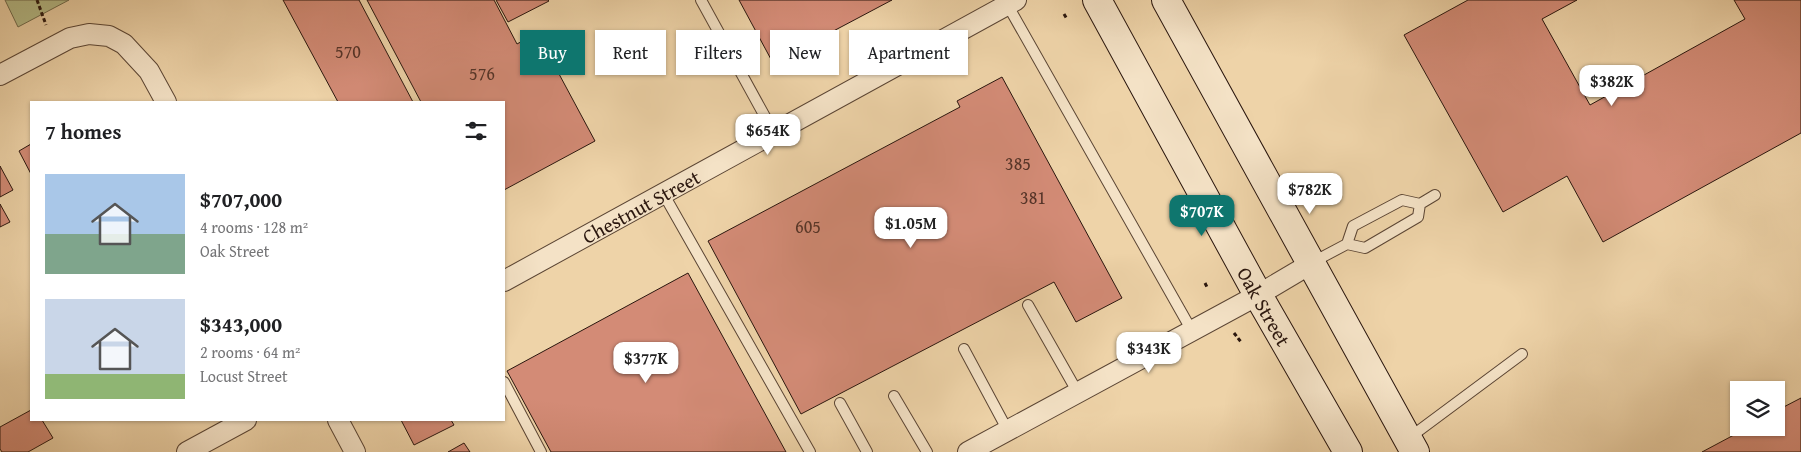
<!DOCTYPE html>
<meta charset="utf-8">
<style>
body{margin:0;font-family:"Gentium Book Plus",serif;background:#f6f6f6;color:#202124;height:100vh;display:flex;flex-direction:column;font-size:19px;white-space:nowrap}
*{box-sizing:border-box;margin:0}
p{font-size:16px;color:#757577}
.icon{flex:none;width:28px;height:28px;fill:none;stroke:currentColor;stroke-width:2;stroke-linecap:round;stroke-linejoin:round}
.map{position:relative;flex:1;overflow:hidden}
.details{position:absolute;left:30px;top:101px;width:475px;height:320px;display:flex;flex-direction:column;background:#fff;border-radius:0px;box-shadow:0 1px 4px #0004}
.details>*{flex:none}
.hud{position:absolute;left:520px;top:30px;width:475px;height:45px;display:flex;gap:10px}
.tools{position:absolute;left:1730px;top:381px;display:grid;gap:10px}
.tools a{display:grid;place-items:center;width:55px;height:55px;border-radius:0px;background:#fff;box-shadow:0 1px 4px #0004;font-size:25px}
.price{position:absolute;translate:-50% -42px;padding:0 11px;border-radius:10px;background:#fff;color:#222;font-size:16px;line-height:32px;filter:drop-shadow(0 1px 2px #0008)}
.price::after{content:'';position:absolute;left:50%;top:30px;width:15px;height:11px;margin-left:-8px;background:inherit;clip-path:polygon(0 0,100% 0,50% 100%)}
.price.selected{background:#0f766e;color:#fff}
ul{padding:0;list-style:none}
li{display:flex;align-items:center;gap:15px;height:125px;padding:0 15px}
li span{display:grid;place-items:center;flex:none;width:140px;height:100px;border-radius:0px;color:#555}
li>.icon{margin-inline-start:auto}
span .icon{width:60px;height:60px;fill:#fffc;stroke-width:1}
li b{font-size:21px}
h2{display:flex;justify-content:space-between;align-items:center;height:60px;padding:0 15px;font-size:21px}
.pill{padding:0 18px;border-radius:0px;background:#fff;box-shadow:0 1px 4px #0004;font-size:18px;line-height:45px}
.pill.selected{background:#0f766e;color:#fff}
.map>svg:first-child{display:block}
.green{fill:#b6bd89;stroke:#706a4c}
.building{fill:#d38b76;stroke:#2a160e}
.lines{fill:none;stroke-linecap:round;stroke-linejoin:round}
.lane-casing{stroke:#5b4534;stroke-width:12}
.street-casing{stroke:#5b4534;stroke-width:22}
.secondary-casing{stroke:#2a160e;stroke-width:30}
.path{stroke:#2a160e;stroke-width:3;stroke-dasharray:4 2.5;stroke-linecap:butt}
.lane{stroke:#f4e2c6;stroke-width:10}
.street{stroke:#f4e2c6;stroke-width:20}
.secondary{stroke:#f4e2c6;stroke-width:28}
.labels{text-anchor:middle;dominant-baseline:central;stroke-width:4;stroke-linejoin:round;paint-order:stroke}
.number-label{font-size:18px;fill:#543328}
.street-label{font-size:20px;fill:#2a160e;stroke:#f4e2c6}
</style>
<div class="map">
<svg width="1801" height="452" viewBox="0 0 1801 452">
<rect width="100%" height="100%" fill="#eed3a8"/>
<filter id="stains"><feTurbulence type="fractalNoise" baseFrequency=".004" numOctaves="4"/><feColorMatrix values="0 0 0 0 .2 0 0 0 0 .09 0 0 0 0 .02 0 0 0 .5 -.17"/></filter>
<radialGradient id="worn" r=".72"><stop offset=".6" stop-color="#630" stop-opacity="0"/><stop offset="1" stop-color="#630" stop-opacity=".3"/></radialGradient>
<path class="green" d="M5,0H69L18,27Z"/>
<path class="building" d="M283,0H359L413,102H338Z
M367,0H494L517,44L537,33L595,141L504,190V102H421Z
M496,0H548L549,1L508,22Z
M739,0H892L773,63Z
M1468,0H1577L1542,19L1590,105L1745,19L1734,0H1801V133L1603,242L1567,176L1503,212L1404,35Z
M1002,77L1122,298L1076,322L1054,282L801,414L708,241L960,107L957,101Z
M31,144V174L19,151Z
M0,166L13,190L0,197Z
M0,204L10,222L0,227Z
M688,273L786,452H551L507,371Z
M1801,398V452H1702L1747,428H1776V411Z
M31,410V420H42L53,438L28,452H2L0,449V427Z
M401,420H451L454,425L414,445Z
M464,443L470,452H448Z"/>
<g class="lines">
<defs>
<path id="lane" d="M701,0L774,133
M1007,4L1192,331
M663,193L810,452
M1347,244L1353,226L1402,200L1420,204L1435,195
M1313,262L1347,244L1365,248L1418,217L1420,204
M1028,305L1078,393
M964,349L1008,431
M504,382L541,452
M894,396L927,452
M840,403L867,452
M1409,438L1522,354"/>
<g id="street">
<path d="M0,75L70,38L89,34L109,36L124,44L149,71L166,102"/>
<path id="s1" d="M504,281L1016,0"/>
<path d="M338,420L355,452"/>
<path d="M187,452L246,420"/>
<path d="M968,452L1258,295L1312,263"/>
</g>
<g id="secondary">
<path id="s2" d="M1097,0L1258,295L1348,452"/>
<path d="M1166,0L1415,452"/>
</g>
</defs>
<use href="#lane" class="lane-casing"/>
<use href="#street" class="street-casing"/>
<use href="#secondary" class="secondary-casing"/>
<path class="path" d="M37,0L46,25
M1064,14L1067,19
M1205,283L1207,287
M1234,333L1241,342"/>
<use href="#lane" class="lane"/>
<use href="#street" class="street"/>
<use href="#secondary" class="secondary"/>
</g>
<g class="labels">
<g class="number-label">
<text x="348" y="51">570</text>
<text x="482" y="73">576</text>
<text x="1018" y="163">385</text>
<text x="1033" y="197">381</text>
<text x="808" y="226">605</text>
</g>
<g class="street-label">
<text stroke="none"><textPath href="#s1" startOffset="156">Chestnut Street</textPath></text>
<text stroke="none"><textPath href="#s2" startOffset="349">Oak Street</textPath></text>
</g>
</g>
<rect width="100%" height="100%" filter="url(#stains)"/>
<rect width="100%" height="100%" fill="url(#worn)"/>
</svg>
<div class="tools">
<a><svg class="icon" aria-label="layers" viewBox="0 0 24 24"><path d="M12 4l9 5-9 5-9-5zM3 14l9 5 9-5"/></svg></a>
</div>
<b class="price" style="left:1612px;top:107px">$382K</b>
<b class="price" style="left:768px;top:156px">$654K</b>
<b class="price" style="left:1310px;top:215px">$782K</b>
<b class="price selected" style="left:1202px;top:237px">$707K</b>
<b class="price" style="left:911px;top:249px">$1.05M</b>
<b class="price" style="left:1149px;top:374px">$343K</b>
<b class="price" style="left:646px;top:384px">$377K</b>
<div class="hud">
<a class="pill selected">Buy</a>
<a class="pill">Rent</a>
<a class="pill">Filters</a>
<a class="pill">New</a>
<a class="pill">Apartment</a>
</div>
<section class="details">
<h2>7 homes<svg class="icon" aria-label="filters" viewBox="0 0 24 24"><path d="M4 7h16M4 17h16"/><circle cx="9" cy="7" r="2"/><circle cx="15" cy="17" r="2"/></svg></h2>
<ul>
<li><span style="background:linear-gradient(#a9c7e8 60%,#7fa58c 0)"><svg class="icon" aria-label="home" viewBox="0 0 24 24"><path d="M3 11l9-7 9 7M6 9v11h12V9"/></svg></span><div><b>$707,000</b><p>4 rooms · 128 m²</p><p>Oak Street</p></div></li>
<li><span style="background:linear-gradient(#c9d6e8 75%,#8fb573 0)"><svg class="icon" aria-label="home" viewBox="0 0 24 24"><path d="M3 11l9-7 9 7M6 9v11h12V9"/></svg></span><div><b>$343,000</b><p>2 rooms · 64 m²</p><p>Locust Street</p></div></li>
</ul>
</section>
</div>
